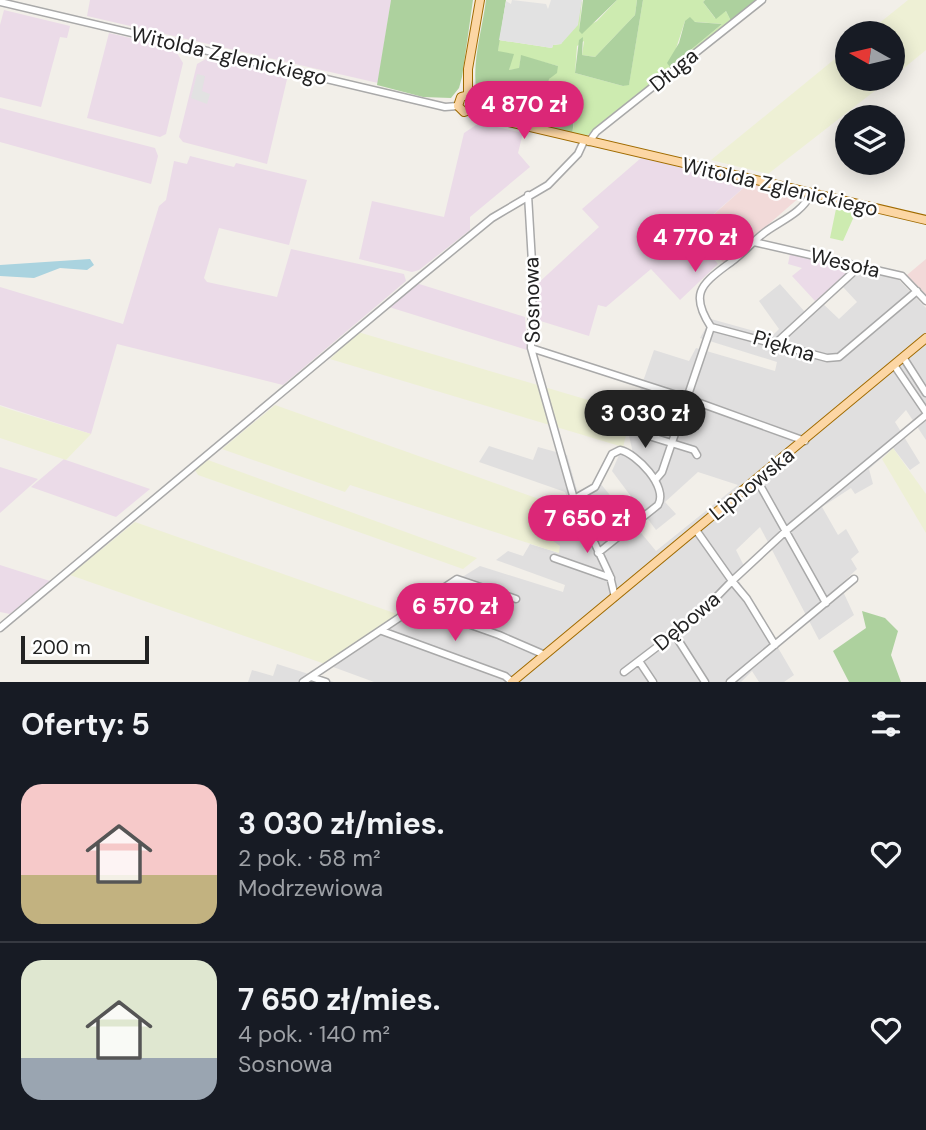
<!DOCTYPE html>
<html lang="pl">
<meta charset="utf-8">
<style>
body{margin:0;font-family:"DM Sans",sans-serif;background:#20242c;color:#f1f3f6;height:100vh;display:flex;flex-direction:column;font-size:26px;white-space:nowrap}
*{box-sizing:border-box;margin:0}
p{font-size:23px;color:#9ea1a6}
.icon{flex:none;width:38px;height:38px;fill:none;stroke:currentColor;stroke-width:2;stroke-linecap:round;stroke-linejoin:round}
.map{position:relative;height:682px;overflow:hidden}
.sheet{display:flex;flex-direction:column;background:#171b24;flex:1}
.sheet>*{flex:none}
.needle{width:46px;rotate:278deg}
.tools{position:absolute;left:835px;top:21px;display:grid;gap:14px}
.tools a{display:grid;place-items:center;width:70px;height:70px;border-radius:50%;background:#171b24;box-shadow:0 4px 18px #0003;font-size:35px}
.scale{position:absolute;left:21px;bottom:18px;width:128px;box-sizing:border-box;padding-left:7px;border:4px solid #222;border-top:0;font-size:19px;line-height:24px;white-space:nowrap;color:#222;-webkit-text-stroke:5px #fff;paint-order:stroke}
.price{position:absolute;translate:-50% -60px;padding:0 16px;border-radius:24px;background:#db2777;color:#fff;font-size:23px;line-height:46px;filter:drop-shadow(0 2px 4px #0008)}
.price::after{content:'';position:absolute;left:50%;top:42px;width:21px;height:16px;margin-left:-10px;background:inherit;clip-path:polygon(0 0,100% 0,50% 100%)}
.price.current{background:#222;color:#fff}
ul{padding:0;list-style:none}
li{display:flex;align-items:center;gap:21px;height:175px;padding:0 21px}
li+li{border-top:2px solid #363941}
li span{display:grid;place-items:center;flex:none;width:196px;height:140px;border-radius:21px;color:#555}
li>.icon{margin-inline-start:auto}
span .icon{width:84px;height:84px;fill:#fffc;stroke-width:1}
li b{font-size:30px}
h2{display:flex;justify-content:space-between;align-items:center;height:84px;padding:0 21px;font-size:30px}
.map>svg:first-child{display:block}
.residential{fill:#e0dfdf}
.commercial{fill:#f2dad9}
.industrial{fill:#ebdbe8}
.farmland{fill:#eef0d5}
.grass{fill:#cdebb0;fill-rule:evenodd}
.forest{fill:#add19e}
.parking{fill:#e2e2e2}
.water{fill:#aad3df}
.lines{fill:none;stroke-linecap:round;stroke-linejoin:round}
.minor-casing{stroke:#a9a9a9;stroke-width:9}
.major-casing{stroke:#a06b00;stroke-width:10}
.minor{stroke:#fff;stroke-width:6}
.major{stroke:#fcd6a4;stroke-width:8}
.labels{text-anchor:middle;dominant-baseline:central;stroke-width:5;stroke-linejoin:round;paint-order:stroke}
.street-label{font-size:21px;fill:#222;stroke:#fff}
</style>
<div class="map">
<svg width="926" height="682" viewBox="0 0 926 682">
<rect width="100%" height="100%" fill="#f2efe9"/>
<path class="residential" d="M862,270L899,280L926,308V440L906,410L895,422L920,463L910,470L893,448L869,469L873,484L855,494L851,488L822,507L838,535L846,529L859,552L851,559L857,569L840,585L854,615L819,640L760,527L736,550L745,568L736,576L794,675L784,682H759L752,671L741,682H374L325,664L416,600L422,602L480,566L563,592L565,585L496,560L508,551L523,556L530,544L559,553L549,538L553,523L582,531L565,492L479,462L489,446L533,460L538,447L567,455L579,497L600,483L656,551L738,485L698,472L665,502L676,514L656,530L612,471L619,455L633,453L627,427L654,350L689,361L696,348L775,371L777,362L700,338L711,319L772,336L779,329L759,301L780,284L805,312L819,300L839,319L857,302L843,287Z
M277,664L334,682H248L252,670L273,676Z"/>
<path class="commercial" d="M749,183L801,196L724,263L694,232Z
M926,259V295L907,275Z"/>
<path class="industrial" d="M90,0H391L378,83L87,16Z
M4,10L70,26L67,38L60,37L41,107L0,97V25Z
M109,33L174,48L183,63L166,134L160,137L87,118Z
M211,56L288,75L267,164L183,142L179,137L197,64Z
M0,108L155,148L158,156L151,184L0,142Z
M479,123L523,133L518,153L530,167L470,217V230L419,270L412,272L359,259L372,201L444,217L464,133Z
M190,156L234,167L236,163L307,180L289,245L219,228L204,278L207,282L277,297L291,249L404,274L406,281L283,385L117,344L91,434L0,405V287L123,324L159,206L166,200L174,161L187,164Z
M641,158L749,183L692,233L718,264L680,300L651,269L606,307L598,305L589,336L534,319L535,286L599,227L582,209Z
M790,254L849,268L850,271L815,301L792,276L802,268L788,264Z
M416,283L525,317L527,350L389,307Z
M64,459L66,460L150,489L116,517L31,487Z
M0,467L38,479L0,513Z
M0,565L50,581L10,614L0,612Z"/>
<path class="farmland" d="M908,0H926V50L893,77L892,33H867Z
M847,49V79H890L768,174L711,160Z
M358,332L632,413L624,443L623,447L330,359Z
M275,405L573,511L582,532L553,523L549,538L560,546L559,553L350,485L345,492L222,449Z
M0,406L15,411L91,434L66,460L0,438Z
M893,448L926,494V533L882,459Z
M208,460L477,558L463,569L198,475L195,470Z
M135,522L397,614L325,664L70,575Z"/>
<path class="grass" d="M582,0L579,31L597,21L617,0H637L635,15L595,57L582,55L584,41L577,46L575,73L623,86L629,84L643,0H705L703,2L715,18L726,11L731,21L759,0L584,138L572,136L575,116L547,92L549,79L558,66L521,56L519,69L509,70L511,57L498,51L499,40L552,48L553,45L561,44ZM685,21L722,24L670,67Z
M836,209L856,212L843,241L830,238Z"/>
<path class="forest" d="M391,0H473L462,77L459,88L451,98L423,97L377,85Z
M486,0H506L498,51L514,54L509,70L519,68L521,55L558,66L557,73L549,79L547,92L554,99L568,103C575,114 574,122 572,135L505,118L504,114L480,104C468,72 482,33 486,0Z
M583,0H617L582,34L579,31Z
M637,0H643L629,85L623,86L575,73L579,40L583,37L582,55L595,57L635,15Z
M705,0H756L731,21L726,11L716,19L703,2Z
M690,17L695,22L722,24L670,67L667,63L679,43L685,21Z
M862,611L885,618L898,631L891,655L901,682H849L833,651L866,628Z"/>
<path class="parking" d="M512,0L546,4L548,9L551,0H582L578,25L561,44L553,45L552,48L499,40L506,1L511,4Z
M197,74L205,76L202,91L210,94L207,104L191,98Z"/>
<path class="water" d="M90,259L94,265L87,270L60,268L34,278L0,276V265Z"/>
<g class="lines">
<defs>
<path id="minor" d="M0,2L445,107L458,106
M589,142L596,132L762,0
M528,195L533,279L531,348L574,499L610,576L615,597
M754,242L902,276L926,301
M711,327L827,358L839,357L917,291
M711,327C690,295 700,285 727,265C741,256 751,243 764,233C780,221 802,213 810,195
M776,343L860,266
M531,348L686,398L805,441
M903,357L926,393
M894,365L926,412
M652,437L694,450L697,455
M656,479L662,472L711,327
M757,480L826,603
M574,499L595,487L612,454L620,450C636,453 669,487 658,505L598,553
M554,558L611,578
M417,606L499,635L545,655
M0,628L420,277L492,218L548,185L578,154L584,141
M382,631L505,676L512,682
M675,635L705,682
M775,645L747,599L732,581L787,530L926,415
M639,661L653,682
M624,672L699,615L732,581L696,530
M311,677L326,682
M303,682L457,579L516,599
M730,682L854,579"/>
<path id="major" d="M468,95V69L480,0
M468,95L461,97L458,106L464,112L473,109
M473,109L496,119L926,220
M512,682L926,338"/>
</defs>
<use href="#minor" class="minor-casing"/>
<use href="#major" class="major-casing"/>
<use href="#minor" class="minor"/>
<use href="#major" class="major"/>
</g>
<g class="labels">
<g class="street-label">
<text transform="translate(229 56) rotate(13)">Witolda Zglenickiego</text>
<text transform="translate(674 70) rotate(-39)">Długa</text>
<text transform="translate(780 187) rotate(13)">Witolda Zglenickiego</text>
<text transform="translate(845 263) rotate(13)">Wesoła</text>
<text transform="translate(532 300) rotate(-91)">Sosnowa</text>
<text transform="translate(784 346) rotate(17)">Piękna</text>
<text transform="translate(752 484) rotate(-39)">Lipnowska</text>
<text transform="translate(687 621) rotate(-40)">Dębowa</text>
</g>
</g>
</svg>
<div class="tools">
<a><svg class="needle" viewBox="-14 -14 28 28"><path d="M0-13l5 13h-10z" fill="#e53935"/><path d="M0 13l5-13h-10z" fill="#9ea1a6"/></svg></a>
<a><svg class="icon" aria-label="layers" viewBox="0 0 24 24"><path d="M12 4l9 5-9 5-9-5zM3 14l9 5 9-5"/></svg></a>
</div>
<div class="scale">200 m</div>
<b class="price" style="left:524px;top:141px">4 870 zł</b>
<b class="price" style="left:695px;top:274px">4 770 zł</b>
<b class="price current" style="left:645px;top:450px">3 030 zł</b>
<b class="price" style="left:587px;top:555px">7 650 zł</b>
<b class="price" style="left:455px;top:643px">6 570 zł</b>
</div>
<section class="sheet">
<h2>Oferty: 5<svg class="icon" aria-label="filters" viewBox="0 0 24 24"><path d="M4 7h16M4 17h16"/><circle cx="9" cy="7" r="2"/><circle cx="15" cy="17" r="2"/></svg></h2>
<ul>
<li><span style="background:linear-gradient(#f6c9c9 65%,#c2b280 0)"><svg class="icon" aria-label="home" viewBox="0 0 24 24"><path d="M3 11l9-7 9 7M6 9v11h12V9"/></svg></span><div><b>3 030 zł/mies.</b><p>2 pok. · 58 m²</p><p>Modrzewiowa</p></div><svg class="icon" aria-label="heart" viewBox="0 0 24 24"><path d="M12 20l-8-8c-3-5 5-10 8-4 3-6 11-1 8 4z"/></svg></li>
<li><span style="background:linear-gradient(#dfe7d0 70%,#9aa5b1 0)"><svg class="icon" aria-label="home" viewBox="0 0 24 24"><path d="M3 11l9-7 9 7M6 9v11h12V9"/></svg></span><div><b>7 650 zł/mies.</b><p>4 pok. · 140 m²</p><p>Sosnowa</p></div><svg class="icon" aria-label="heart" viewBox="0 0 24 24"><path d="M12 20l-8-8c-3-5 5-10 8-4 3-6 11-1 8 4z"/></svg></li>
</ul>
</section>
